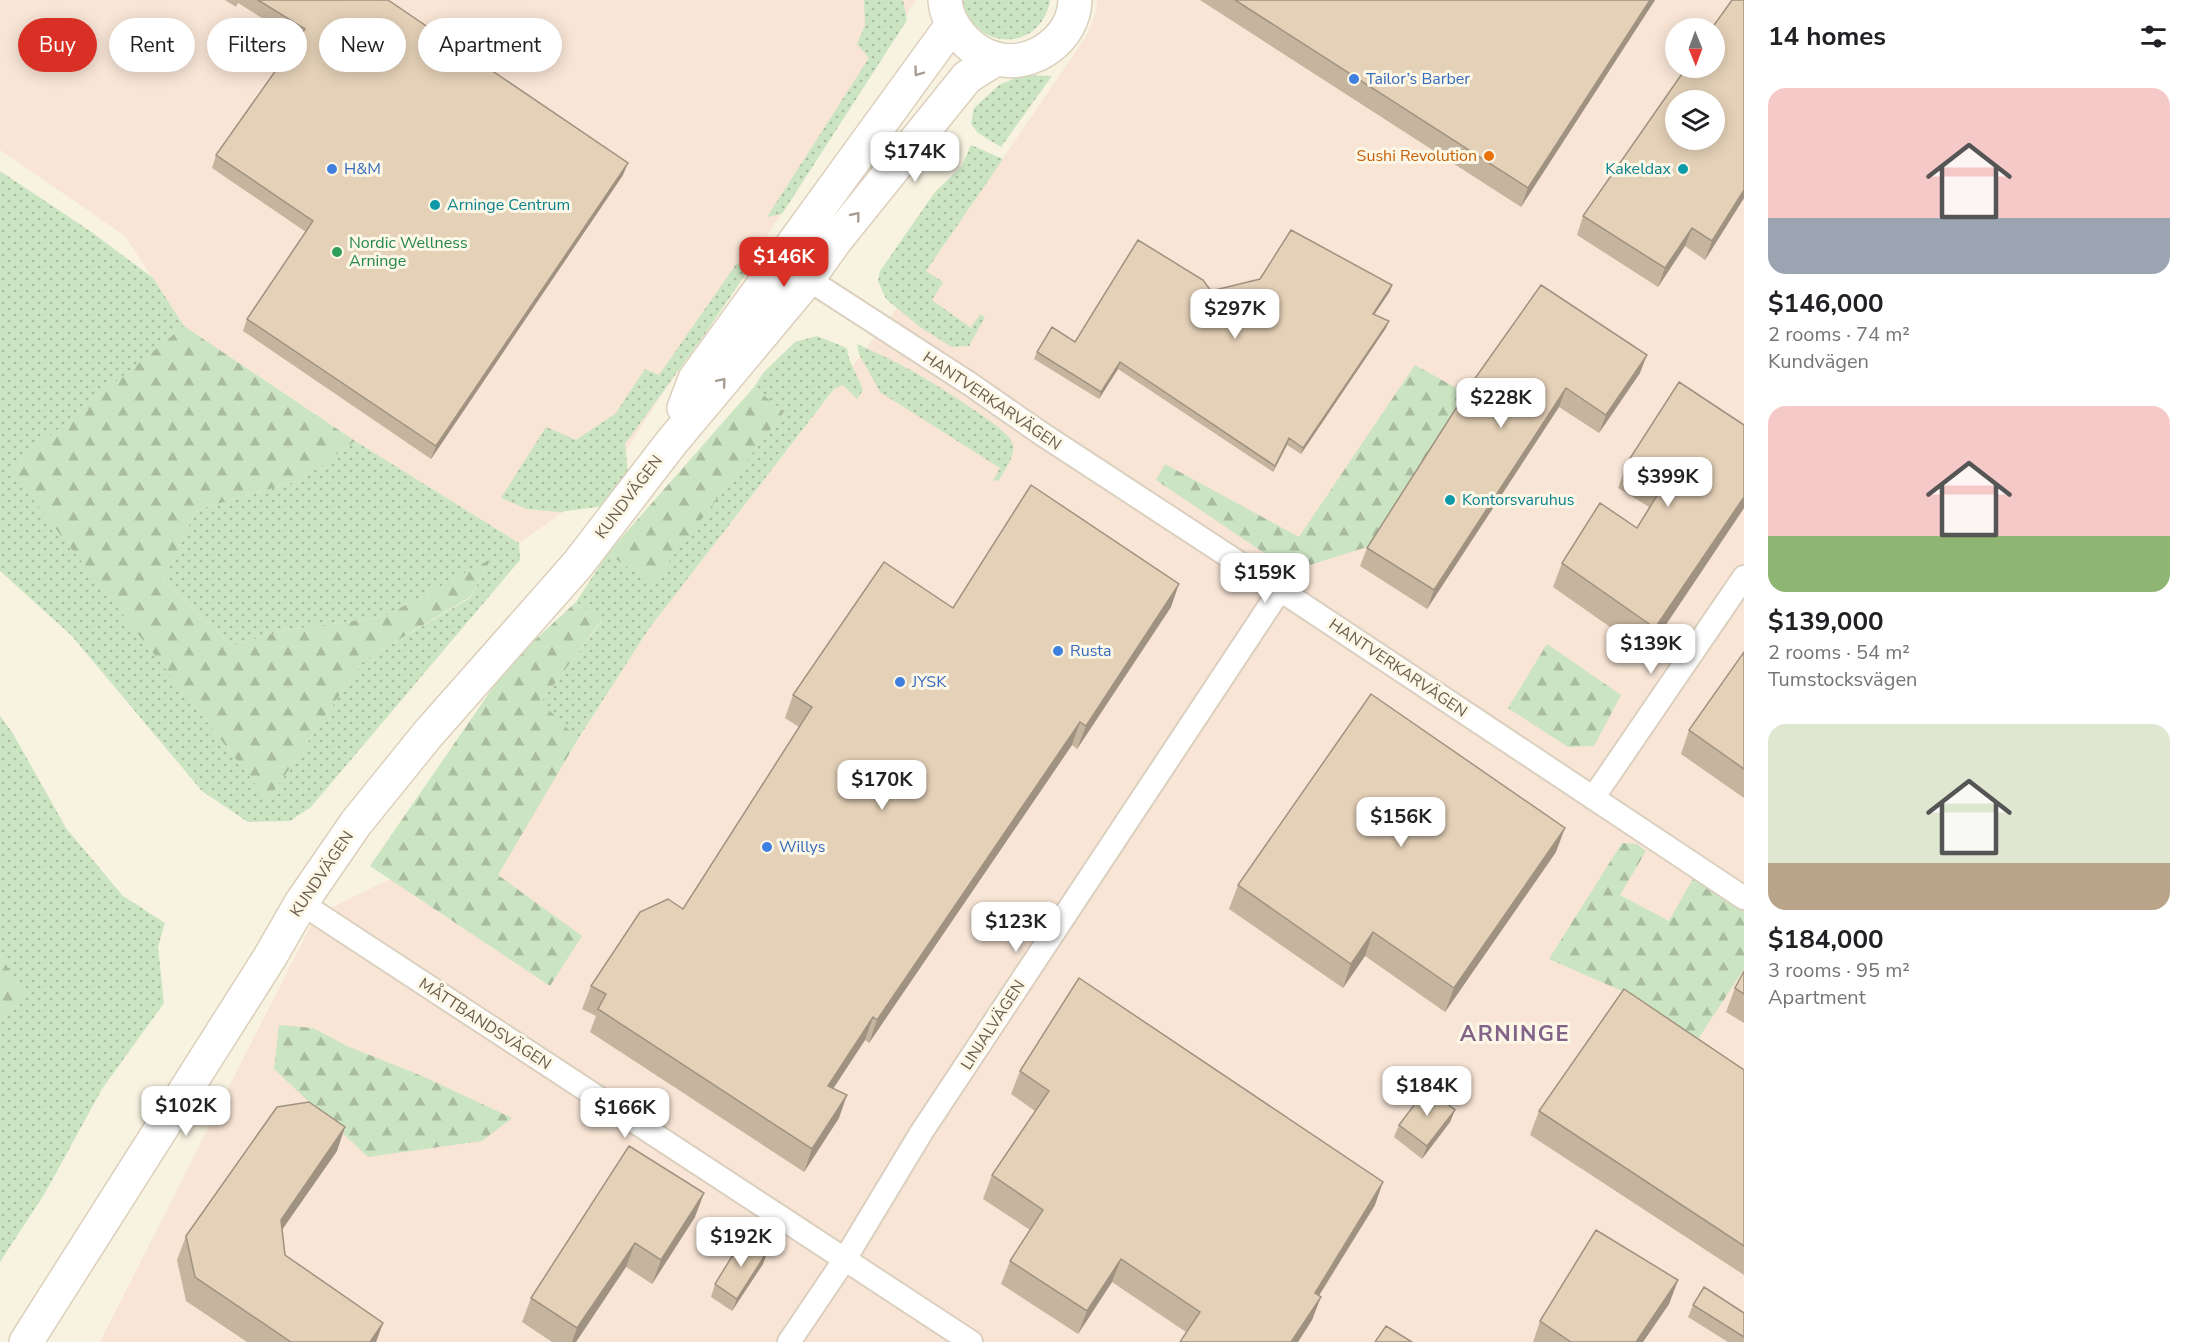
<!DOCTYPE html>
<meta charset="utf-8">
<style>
body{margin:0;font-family:"Nunito Sans",sans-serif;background:#f6f6f6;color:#202124;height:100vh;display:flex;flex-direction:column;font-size:22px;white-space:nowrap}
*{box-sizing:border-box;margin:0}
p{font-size:20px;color:#757577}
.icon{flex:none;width:33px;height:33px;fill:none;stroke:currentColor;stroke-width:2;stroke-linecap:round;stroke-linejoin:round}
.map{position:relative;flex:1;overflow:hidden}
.sheet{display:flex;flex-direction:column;background:#fff;width:450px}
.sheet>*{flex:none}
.top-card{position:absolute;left:18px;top:18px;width:570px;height:54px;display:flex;gap:12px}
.needle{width:39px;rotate:179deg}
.buttons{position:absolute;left:1665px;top:18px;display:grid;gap:12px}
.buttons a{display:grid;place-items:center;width:60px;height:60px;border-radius:50%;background:#fff;box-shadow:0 3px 15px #0003;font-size:30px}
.price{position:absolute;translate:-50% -51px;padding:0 14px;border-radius:12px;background:#fff;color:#222;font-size:20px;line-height:39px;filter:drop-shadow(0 2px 3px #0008)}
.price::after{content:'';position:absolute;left:50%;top:36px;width:18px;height:14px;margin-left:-9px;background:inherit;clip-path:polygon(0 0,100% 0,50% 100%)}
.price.on{background:#d93025;color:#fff}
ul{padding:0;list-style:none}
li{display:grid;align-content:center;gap:12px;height:318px;padding:0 24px}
li span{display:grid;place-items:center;height:186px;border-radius:18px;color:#555}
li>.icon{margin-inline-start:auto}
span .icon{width:108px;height:108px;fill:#fffc;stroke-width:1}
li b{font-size:26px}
h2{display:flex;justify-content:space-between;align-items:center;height:72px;padding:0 24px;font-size:26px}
.chip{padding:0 21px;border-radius:27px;background:#fff;box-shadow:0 3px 15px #0003;font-size:21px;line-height:54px}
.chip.on{background:#d93025;color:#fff}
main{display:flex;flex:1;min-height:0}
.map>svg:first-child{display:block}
.commercial{fill:#f8e5d6;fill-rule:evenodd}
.grass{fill:url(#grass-dots)}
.forest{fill:url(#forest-firs)}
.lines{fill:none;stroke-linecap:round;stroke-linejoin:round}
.street-casing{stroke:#dbd0bf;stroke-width:26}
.secondary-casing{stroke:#dccfbb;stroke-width:36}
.street{stroke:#fff;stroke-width:22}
.secondary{stroke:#fff;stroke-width:33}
.wall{fill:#c5b49e}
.shaded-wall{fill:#a09281}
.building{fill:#e5d1b8;stroke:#a09281;stroke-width:1.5;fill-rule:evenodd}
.oneway{stroke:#a79d94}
.shop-dot{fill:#3f7fe0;stroke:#fcf7e7;stroke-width:2}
.food-dot{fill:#e8710a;stroke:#fcf7e7;stroke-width:2}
.culture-dot{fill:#0f9aa8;stroke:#fcf7e7;stroke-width:2}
.leisure-dot{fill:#2e9e5b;stroke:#fcf7e7;stroke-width:2}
.labels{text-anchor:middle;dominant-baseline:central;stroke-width:6;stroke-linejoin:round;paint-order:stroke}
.shop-label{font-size:16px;fill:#366cbe;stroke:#fcf7e7;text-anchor:start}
.food-label{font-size:16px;fill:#c56008;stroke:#fcf7e7;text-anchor:end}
.culture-label{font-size:16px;fill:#0d838f;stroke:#fcf7e7;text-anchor:start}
.leisure-label{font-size:16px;fill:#27864d;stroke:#fcf7e7;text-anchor:start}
.street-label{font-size:16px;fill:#6c5c4c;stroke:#fcf7e7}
.district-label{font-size:22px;font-weight:bold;letter-spacing:1.5px;fill:#826489;stroke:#fcf7e7}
</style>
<main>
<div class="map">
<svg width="1744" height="1342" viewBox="0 0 1744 1342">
<defs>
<pattern id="grass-dots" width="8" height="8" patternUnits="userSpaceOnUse" patternTransform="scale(1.5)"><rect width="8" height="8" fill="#cbe4c2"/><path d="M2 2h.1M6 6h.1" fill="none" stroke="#a9bca0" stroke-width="1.8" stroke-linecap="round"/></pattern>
<pattern id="forest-firs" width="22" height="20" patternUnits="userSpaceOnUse" patternTransform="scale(1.5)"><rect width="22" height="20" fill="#cbe4c2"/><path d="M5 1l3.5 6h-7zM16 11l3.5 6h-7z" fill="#a9bca0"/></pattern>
</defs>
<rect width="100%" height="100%" fill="#f8f3e1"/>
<path class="commercial" d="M0,0H916L707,331L659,399L606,482L519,543L355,441L184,326L125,236L0,150Z
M1097,0H1744V1342H100L316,915L534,809L648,630L926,271L1085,38L1096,13ZM1676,28H1714V68H1676ZM1676,100H1714V140H1676Z"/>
<path class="grass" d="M864,0H903L907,20L782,214L767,217L869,58L857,44L865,25Z
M962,0H1050C1042,52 974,53 962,0Z
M1022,75L1052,76L1001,147L978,133L971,124L974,108L999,85Z
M971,145L1003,159L926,271L943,282L932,300L971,328L980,314L985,317L969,346L952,347L920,327L886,299L878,281L880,271L935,192L962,166Z
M0,171L90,231L153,278L184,326L10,469L268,800L363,661L470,598L490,560L383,617L279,631L233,646L163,581L196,510L301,480L355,441L519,543L520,560L311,807L290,821L248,822L202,791L71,635L0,571Z
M737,263L747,272L707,331L625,444L628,472L613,497L604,506L560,512L527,509L501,498L546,427L576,440L615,414L645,369L659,375Z
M817,336L847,348C848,363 858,375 863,390L857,399L843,385L834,389L648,630L578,739L540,703L602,621L576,602L608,553L651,584L784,412L754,387L764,372L795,342Z
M857,344C873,351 888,358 903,366C921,375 1008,428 1012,442C1017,455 1005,469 999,480L993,481L1000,468L880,392L859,354Z
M0,716L12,732L66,828L123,896L165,923L158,947L164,1003L102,1089L45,1193L0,1262V1023L23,996L0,954Z"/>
<path class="forest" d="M184,326L355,441L301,480L196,510L163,581L233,646L279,631L383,617L491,559L470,597L363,661L268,800L9,469Z
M1415,365L1469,395L1367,547L1291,571L1156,480L1165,464L1299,537Z
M754,387L784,412L651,585L608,553Z
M576,602L602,620L541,702L578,739L498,875L582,936L550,986L370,866L509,664Z
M1547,644L1621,695L1594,746L1568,747L1508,708Z
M1622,843L1637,844L1646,851L1620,895L1669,921L1695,875L1744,906V969L1698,1039L1638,998L1549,959Z
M0,954L24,996L0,1023Z
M279,1025L313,1028L347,1046L422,1076L512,1118L482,1141L368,1157L274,1069Z"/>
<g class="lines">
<defs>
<path id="street" d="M797,272L970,384L1039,432L1294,599L1744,898
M1593,798L1744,577
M301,903L971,1342
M789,1342L845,1259L921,1133L1280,590"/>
<path id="secondary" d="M945,0C947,27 971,53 997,59C1034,68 1074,38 1075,0
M684,408L695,379L952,25
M26,1342L270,957L301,903L356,823L428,734L578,564L671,443L808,279L835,241L967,77L996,59"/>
</defs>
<use href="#street" class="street-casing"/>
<use href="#secondary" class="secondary-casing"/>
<use href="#street" class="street"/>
<use href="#secondary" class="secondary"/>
</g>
<path class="wall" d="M225,0H388L623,175L431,459L243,331L247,319L306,232L212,168L216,155L297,40L238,3L236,7Z
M1200,0H1655L1521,207Z
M1744,0V198L1705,260L1685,246L1658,287L1577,235L1583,216Z
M1392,285L1390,291L1374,315L1386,328L1301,454L1287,445L1273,472L1118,369L1099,399L1034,359L1037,352L1075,342L1211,291Z
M1541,285L1640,373L1599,433L1559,407L1427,609L1360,566L1367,548Z
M1744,425V508L1647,653L1553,587L1562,563L1637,528L1649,507L1618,488L1627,463Z
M1171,607L1077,749L1072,745L869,1043L865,1040L833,1088L839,1118L804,1172L590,1032L596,1016L582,1009L591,986L683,909L799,727L785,718L793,695L953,608Z
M1744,652V798L1681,754L1689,730Z
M1556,852L1445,1012L1365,956L1343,988L1229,909L1238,885Z
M1744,971V1023L1726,1012L1735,988Z
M1744,1070V1275L1530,1135L1539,1111Z
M1020,1071L1375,1205L1319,1296L1312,1320L1298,1342H1180L1186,1332L1112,1282L1078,1334L1001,1284L1010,1261L1030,1230L983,1199L992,1175L1035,1111L1011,1094Z
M1455,1110L1450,1122L1422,1159L1394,1137L1399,1125Z
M629,1146L695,1217L652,1284L626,1267L576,1342H552L522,1322L531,1298Z
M337,1151L282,1230L285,1255L383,1323L376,1342H247L186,1301L177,1260L186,1236Z
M767,1252L763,1264L732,1311L711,1297L715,1284Z
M1678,1280L1669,1304L1643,1342H1533L1540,1321Z
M1693,1305L1744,1313V1342H1728L1688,1317Z"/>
<path class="shaded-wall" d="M1650,0H1655L1521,207L1528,188Z
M628,163L623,175L431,459L436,446Z
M1744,190V198L1705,260L1712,241Z
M1692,228L1685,246L1658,287L1665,268Z
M1392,285L1390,291L1370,321L1373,314Z
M1389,321L1386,328L1301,454L1303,448Z
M1647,355L1640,373L1599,433L1606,415Z
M1120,362L1118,369L1099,399L1101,392Z
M1566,388L1559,407L1427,609L1434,590Z
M1289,438L1287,445L1273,472L1275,466Z
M1744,497V508L1647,653L1655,628Z
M1179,584L1171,607L1077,749L1086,726Z
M1080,722L1072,745L869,1043L877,1020Z
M1565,828L1556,852L1445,1012L1454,988Z
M1373,932L1365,956L1343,988L1351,964Z
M873,1017L865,1040L820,1109L828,1086Z
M847,1095L839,1118L804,1172L812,1149Z
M1455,1110L1450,1122L1422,1159L1427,1146Z
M345,1127L337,1151L272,1244L281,1220Z
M1383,1182L1375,1205L1306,1316L1315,1293Z
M704,1193L695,1217L652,1284L661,1260Z
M635,1243L626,1267L576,1342H572L577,1328Z
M767,1252L763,1264L732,1311L737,1299Z
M1121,1259L1112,1282L1078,1334L1087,1311Z
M1678,1280L1669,1304L1643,1342H1636Z
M1321,1297L1312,1320L1298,1342H1291Z
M383,1323L376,1342H370Z"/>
<path class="building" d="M258,0H388L628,163L436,446L247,319L313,221L216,155L305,29Z
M1235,0H1650L1528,188Z
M1732,0H1744V190L1712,241L1692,228L1665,268L1583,216L1686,68H1714V28H1712ZM1676,100H1714V140H1676Z
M1291,230L1392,285L1373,314L1389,321L1303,448L1289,438L1275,466L1120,362L1101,392L1037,352L1052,327L1075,342L1138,240L1203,280L1211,291L1260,279Z
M1541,285L1647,355L1606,415L1566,388L1434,590L1367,548L1476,377Z
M1679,382L1744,425V497L1655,628L1562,563L1600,503L1637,528L1663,486L1627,463Z
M1031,485L1179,584L1086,726L1080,722L877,1020L873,1017L828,1086L847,1095L812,1149L598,1009L606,994L591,986L640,912L668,899L683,909L812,707L793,695L884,562L953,608Z
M1744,652V769L1689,730Z
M1371,694L1565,828L1454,988L1373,932L1351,964L1238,885Z
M1744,971V994L1735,988Z
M1079,978L1383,1182L1315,1293L1321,1297L1291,1342H1180L1200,1312L1121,1259L1087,1311L1010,1261L1043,1210L992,1175L1049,1091L1020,1071Z
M1624,989L1744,1070V1246L1539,1111Z
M1427,1088L1455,1110L1427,1146L1399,1125Z
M309,1102L345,1127L281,1220L285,1255L383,1323L370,1342H291L195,1277L186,1236L277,1107Z
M629,1146L704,1193L661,1260L635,1243L577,1328L531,1298Z
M1596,1230L1678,1280L1636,1342H1571L1540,1321Z
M744,1237L767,1252L737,1299L715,1284Z
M1704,1287L1744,1313V1337L1693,1305Z
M1386,1326L1412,1342H1375Z"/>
<defs><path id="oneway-chevron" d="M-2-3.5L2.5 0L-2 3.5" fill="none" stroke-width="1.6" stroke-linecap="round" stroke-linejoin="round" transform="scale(1.5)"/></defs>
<g class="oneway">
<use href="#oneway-chevron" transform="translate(918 72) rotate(126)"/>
<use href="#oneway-chevron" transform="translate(856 216) rotate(-51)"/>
<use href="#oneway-chevron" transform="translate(722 382) rotate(-50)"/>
</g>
<g class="shop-dot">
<circle cx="1354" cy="79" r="6"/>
<circle cx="332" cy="169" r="6"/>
<circle cx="1058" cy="651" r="6"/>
<circle cx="900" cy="682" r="6"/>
<circle cx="767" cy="847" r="6"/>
</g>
<circle class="food-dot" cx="1489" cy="156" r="6"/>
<g class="culture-dot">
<circle cx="1683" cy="169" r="6"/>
<circle cx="435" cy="205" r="6"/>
<circle cx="1450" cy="500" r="6"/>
</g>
<circle class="leisure-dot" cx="337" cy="252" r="6"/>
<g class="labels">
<g class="shop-label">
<text x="1366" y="79">Tailor’s Barber</text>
<text x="344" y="169">H&amp;M</text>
<text x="1070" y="651">Rusta</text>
<text x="912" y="682">JYSK</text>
<text x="779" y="847">Willys</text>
</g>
<g class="food-label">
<text x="1477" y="156">Sushi Revolution</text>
</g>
<g class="culture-label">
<text x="1671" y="169" text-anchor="end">Kakeldax</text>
<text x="447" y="205">Arninge Centrum</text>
<text x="1462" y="500">Kontorsvaruhus</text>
</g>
<g class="leisure-label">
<text x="349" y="243">Nordic Wellness<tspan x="349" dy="18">Arninge</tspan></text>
</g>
<g class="street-label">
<text transform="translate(992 401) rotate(34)">HANTVERKARVÄGEN</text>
<text transform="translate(629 497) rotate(-53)">KUNDVÄGEN</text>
<text transform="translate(1398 668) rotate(34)">HANTVERKARVÄGEN</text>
<text transform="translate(322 874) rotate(-56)">KUNDVÄGEN</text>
<text transform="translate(485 1024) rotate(33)">MÅTTBANDSVÄGEN</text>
<text transform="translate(993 1025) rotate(-57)">LINJALVÄGEN</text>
</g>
<g class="district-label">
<text x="1515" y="1034">ARNINGE</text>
</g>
</g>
</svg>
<div class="buttons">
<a><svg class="needle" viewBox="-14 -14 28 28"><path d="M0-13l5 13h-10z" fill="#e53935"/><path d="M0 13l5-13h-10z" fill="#757577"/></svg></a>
<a><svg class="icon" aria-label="layers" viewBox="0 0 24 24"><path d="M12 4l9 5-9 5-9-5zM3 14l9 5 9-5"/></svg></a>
</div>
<b class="price" style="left:915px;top:183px">$174K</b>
<b class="price on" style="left:784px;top:288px">$146K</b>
<b class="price" style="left:1235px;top:340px">$297K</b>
<b class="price" style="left:1501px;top:429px">$228K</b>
<b class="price" style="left:1668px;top:508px">$399K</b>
<b class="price" style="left:1265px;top:604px">$159K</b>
<b class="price" style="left:1651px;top:675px">$139K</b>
<b class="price" style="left:882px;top:811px">$170K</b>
<b class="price" style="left:1401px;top:848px">$156K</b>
<b class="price" style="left:1016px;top:953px">$123K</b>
<b class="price" style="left:1427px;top:1117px">$184K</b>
<b class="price" style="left:186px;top:1137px">$102K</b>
<b class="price" style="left:625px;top:1139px">$166K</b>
<b class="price" style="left:741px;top:1268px">$192K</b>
<div class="top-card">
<a class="chip on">Buy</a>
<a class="chip">Rent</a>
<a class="chip">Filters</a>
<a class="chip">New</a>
<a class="chip">Apartment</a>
</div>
</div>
<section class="sheet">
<h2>14 homes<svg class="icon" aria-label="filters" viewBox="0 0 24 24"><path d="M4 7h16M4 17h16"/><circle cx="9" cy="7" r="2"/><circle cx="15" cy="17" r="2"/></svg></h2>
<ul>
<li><span style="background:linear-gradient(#f6c9c9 70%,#9aa5b1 0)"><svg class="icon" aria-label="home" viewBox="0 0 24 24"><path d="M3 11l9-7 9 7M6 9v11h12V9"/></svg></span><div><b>$146,000</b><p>2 rooms · 74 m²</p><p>Kundvägen</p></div></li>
<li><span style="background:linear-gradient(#f6c9c9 70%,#8fb573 0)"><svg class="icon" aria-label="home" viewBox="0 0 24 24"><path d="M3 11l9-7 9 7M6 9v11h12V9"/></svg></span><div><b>$139,000</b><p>2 rooms · 54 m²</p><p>Tumstocksvägen</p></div></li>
<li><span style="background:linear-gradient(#dfe7d0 75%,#b9a48a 0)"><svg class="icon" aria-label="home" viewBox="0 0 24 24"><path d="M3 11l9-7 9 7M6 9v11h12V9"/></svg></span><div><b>$184,000</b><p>3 rooms · 95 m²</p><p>Apartment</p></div></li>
</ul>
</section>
</main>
